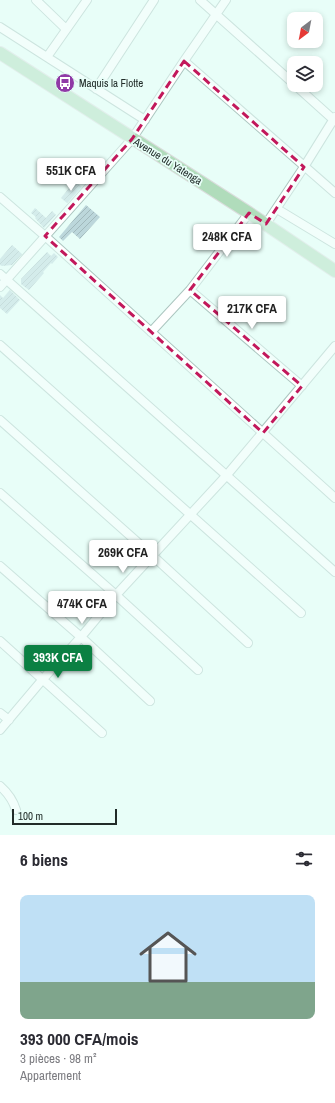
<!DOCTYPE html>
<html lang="fr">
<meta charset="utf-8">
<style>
body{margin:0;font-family:"Archivo Narrow",sans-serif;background:#f2f2f3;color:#2b2b33;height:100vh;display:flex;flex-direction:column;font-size:15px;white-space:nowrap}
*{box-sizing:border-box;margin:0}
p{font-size:13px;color:#7c7c81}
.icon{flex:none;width:22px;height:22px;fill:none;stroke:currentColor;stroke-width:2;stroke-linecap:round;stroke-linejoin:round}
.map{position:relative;height:835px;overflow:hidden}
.sheet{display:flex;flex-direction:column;background:#fff;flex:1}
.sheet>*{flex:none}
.needle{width:26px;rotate:212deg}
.controls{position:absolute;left:287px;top:12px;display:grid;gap:8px}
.controls a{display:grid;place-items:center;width:36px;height:36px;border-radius:8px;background:#fff;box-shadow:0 2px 6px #0003;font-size:20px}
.scale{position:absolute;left:12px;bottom:10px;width:105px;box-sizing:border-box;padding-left:4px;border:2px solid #212c29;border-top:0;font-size:11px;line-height:14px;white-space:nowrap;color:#212c29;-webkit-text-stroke:3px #e8fef8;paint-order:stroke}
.price{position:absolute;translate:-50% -34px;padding:0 9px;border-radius:4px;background:#fff;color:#222;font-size:13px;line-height:26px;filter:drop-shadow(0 1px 2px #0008)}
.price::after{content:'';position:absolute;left:50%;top:24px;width:12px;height:9px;margin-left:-6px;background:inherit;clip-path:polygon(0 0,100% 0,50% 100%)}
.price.selected{background:#0b8043;color:#fff}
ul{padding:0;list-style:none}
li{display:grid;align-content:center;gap:8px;height:212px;padding:0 20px}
li span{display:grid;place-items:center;height:124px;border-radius:8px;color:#555}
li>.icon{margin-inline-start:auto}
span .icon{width:72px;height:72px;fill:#fffc;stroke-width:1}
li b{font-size:17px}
h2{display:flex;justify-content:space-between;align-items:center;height:48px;padding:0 20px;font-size:17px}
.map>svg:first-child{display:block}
.building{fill:url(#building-hatch)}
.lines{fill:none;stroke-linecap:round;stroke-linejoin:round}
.minor-casing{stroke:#acc6c0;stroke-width:10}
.primary-casing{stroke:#dbdddd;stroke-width:14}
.minor{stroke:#fff;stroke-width:8}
.primary{stroke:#b0dcbb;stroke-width:12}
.marked{fill:none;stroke:#c2185b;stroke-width:3;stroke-dasharray:8 5;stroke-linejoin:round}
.labels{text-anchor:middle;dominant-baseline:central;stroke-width:3.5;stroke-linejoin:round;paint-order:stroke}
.poi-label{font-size:11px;fill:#212c29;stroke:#e8fef8;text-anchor:start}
.street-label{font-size:11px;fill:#212c29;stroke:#e8fef8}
</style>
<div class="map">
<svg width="335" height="835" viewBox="0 0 335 835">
<defs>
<pattern id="building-hatch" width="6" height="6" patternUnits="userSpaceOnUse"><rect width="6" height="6" fill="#bcd7db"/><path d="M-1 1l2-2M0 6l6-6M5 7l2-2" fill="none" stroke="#a1b9bc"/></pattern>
</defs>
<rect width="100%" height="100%" fill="#e8fef8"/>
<path class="building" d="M75,181L82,187L67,203L61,198Z
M86,205L100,217L80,239L72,232L63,241L59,237Z
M35,208L46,218L52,211L56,215L44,228L35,218L36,217L31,213Z
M12,245L22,254L12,265L2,266L0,265V259Z
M47,252L51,256L54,253L58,257L52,264L51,263L43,272L44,273L29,290L21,284V279Z
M10,290L20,300L7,314L0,308V295L3,298Z"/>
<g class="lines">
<defs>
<path id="minor" d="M36,0L66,29
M200,0L294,84
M0,27L145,120
M47,57L87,0
M184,61L335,193
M295,85L335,121
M96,89L154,0
M0,197L45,236L335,498
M277,209L335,244
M266,224L304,167L335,117
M0,274L335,572
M0,287L132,139L184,61L226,0
M190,290L302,386
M151,332L190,290L249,213
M0,345L301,613
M0,420L153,556L248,643
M0,493L116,595L198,670
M0,566L81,637L150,701
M0,641L102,733
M0,713L9,720
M0,730L43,679L81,637L116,595L226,476L335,346
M0,786C8,793 13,800 16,810"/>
<path id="primary" d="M0,53L249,213L335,271"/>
</defs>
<use href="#minor" class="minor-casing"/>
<use href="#primary" class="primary-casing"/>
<use href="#minor" class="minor"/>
<use href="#primary" class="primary"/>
</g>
<path d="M0 0H335V835H0ZM184,61L304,167L266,224L249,213L190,290L302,386L263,433L45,236L132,139Z" fill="#e8fef8" fill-opacity=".55" fill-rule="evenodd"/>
<path class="marked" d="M184,61L304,167L266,224L249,213L190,290L302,386L263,433L45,236L132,139Z"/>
<defs>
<symbol id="bus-disc" viewBox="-11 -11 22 22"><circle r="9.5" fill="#9039a6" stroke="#e8fef8"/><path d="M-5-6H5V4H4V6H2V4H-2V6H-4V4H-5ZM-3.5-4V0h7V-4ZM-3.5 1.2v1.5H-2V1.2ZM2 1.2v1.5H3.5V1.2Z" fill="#fff"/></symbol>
</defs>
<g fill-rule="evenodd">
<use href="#bus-disc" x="54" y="72" width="22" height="22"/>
</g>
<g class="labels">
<g class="poi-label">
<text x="79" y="83">Maquis la Flotte</text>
</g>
<g class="street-label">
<text transform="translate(168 161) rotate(32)">Avenue du Yatenga</text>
</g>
</g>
</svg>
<div class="controls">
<a><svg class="needle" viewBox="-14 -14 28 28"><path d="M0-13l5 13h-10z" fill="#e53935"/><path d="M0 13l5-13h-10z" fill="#7c7c81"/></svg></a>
<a><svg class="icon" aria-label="layers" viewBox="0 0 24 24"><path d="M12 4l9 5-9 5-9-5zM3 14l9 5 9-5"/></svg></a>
</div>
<div class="scale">100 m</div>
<b class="price" style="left:71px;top:192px">551K CFA</b>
<b class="price" style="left:227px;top:258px">248K CFA</b>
<b class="price" style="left:252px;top:330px">217K CFA</b>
<b class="price" style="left:123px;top:574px">269K CFA</b>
<b class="price" style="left:82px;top:625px">474K CFA</b>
<b class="price selected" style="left:58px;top:679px">393K CFA</b>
</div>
<section class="sheet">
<h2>6 biens<svg class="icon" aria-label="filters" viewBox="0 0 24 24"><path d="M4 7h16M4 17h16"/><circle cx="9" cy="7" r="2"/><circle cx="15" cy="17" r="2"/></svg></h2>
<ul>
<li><span style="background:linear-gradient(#bfe0f5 70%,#7fa58c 0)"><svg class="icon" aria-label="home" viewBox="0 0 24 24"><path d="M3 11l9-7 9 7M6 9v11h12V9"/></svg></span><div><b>393 000 CFA/mois</b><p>3 pièces · 98 m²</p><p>Appartement</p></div></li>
</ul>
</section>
